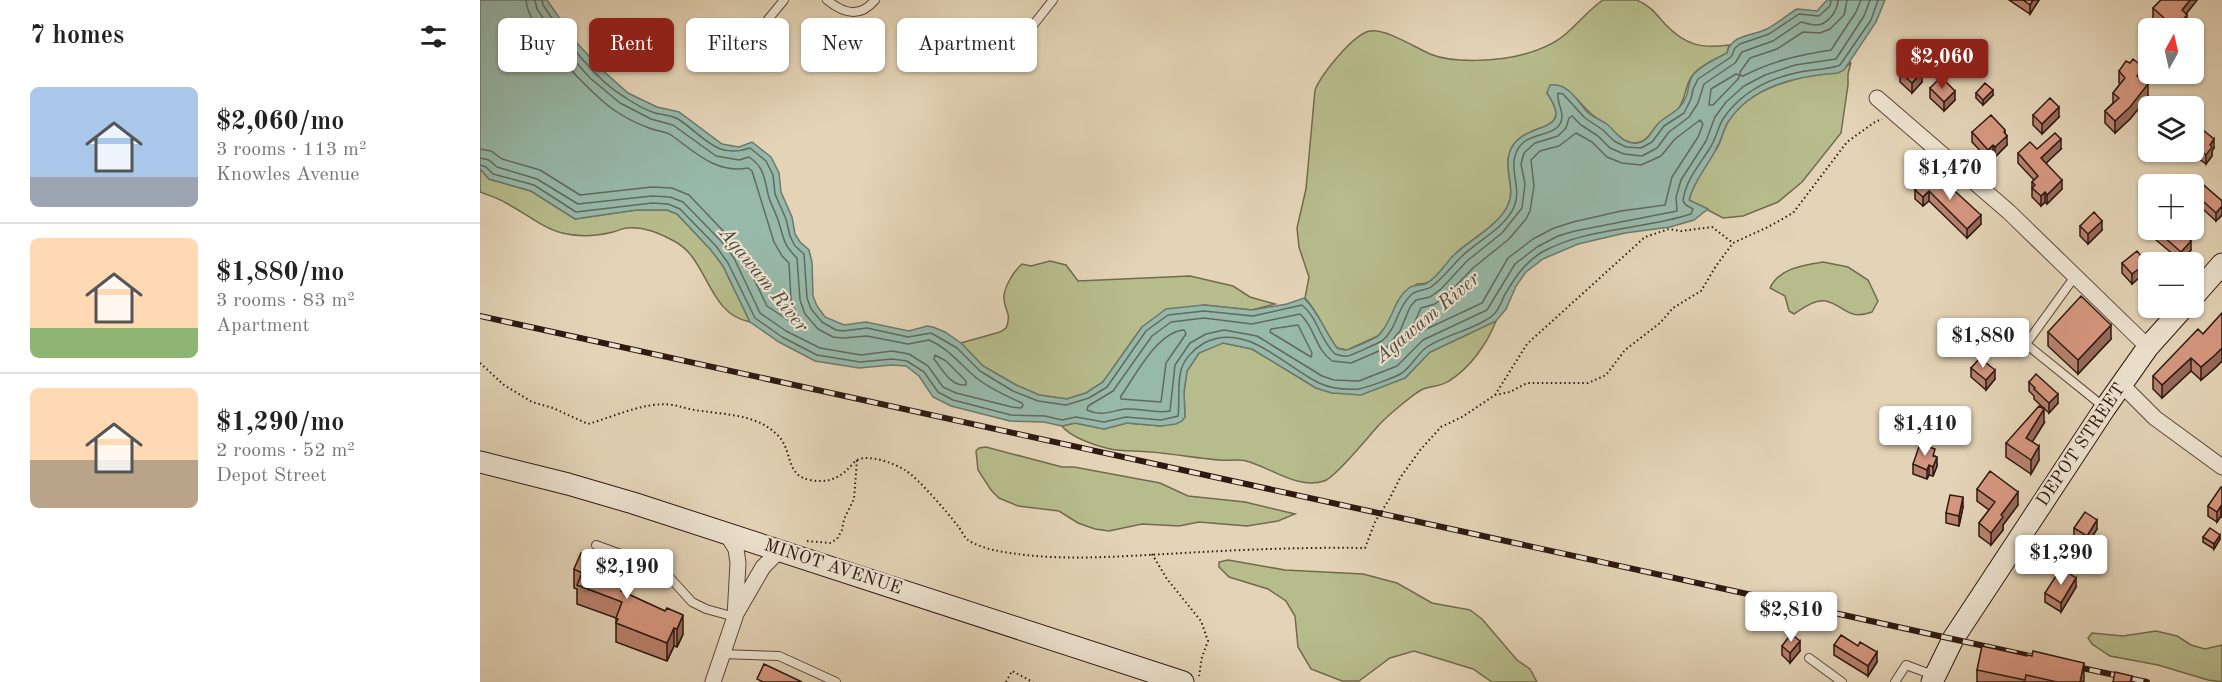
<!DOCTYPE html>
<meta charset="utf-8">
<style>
body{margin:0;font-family:"Old Standard TT",serif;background:#f2f2f2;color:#222;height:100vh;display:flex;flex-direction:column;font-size:22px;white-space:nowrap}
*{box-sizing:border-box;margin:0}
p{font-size:20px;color:#767676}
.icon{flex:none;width:33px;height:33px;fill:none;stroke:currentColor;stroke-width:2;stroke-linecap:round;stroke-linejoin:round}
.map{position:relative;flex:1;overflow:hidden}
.panel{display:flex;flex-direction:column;background:#fff;width:480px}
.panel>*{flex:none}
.guide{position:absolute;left:18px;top:18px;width:570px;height:54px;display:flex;gap:12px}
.needle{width:39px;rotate:8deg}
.fabs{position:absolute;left:1658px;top:18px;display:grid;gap:12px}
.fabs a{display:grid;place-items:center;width:66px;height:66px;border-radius:9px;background:#fff;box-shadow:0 2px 4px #0004;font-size:30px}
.price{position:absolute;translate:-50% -51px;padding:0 14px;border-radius:6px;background:#fff;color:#222;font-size:20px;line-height:39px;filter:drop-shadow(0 2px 3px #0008)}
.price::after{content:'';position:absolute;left:50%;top:36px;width:18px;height:14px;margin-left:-9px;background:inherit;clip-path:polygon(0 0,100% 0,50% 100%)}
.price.on{background:#8f2418;color:#fff}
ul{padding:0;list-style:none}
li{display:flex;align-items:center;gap:18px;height:150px;padding:0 30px}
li+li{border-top:2px solid #e0e0e0}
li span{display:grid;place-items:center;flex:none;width:168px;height:120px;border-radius:9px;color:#555}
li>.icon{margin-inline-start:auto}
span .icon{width:72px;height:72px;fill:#fffc;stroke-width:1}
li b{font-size:26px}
h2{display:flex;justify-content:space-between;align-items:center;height:72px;padding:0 30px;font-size:26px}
.chip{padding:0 21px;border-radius:9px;background:#fff;box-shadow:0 2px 4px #0004;font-size:21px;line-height:54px}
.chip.on{background:#8f2418;color:#fff}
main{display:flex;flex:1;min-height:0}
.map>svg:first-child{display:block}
.green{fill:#b7bc8c;stroke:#726a4f;stroke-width:1.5}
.water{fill:#97b9a9;stroke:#6d796d;stroke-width:1.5}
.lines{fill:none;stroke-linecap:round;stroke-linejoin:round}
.shore{stroke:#62695e;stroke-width:1.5}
.lane-casing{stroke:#5c483b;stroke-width:10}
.street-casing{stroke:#5c483b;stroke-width:17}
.secondary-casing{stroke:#2e1912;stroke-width:23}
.path{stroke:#2e1912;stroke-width:2;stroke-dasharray:1.5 3;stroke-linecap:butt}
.lane{stroke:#ede3d0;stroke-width:8}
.street{stroke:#ede3d0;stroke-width:15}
.secondary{stroke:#ede3d0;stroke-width:21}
.rail-casing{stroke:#2e1912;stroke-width:6}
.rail{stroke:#ede3d0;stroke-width:4;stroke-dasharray:11;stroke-linecap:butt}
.wall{fill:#b8826e;stroke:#2e1912;stroke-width:1.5}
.shaded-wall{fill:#966a5a;stroke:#2e1912;stroke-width:1.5}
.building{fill:#d69780;stroke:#2e1912;stroke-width:1.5}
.labels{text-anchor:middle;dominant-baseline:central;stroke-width:4.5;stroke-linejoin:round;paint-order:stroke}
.street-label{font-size:18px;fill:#2e1912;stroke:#ede3d0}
.water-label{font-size:20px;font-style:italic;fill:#4e493f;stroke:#ede3d0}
</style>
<main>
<section class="panel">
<h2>7 homes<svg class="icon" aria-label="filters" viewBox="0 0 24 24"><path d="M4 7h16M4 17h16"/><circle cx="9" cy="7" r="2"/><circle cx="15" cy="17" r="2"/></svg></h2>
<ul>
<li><span style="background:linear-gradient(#a9c7e8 75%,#9aa5b1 0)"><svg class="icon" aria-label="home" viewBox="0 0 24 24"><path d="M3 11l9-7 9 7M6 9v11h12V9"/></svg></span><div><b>$2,060/mo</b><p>3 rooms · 113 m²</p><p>Knowles Avenue</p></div></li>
<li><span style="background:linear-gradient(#ffd9b3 75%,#8fb573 0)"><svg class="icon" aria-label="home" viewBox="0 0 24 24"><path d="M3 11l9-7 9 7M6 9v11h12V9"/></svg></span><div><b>$1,880/mo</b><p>3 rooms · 83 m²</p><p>Apartment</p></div></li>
<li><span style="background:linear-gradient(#ffd9b3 60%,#b9a48a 0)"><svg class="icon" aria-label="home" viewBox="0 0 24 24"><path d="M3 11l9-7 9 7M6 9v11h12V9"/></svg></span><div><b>$1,290/mo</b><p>2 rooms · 52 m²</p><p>Depot Street</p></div></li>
</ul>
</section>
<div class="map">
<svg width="1742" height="682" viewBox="0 0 1742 682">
<rect width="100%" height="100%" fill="#e4d4b7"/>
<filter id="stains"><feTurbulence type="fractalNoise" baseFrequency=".00333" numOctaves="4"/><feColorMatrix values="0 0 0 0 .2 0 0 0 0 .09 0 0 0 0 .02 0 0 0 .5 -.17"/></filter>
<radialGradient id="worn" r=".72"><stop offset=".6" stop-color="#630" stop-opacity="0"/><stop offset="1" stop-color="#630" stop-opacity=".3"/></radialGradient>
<path class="green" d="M1123,0C1133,0 1146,0 1156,0C1169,4 1177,15 1185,24C1205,45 1221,49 1249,45L1247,53C1236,59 1220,65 1212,76C1205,85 1206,99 1198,109C1194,116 1185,117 1179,123C1172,129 1170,139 1160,142C1144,147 1136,131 1125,124C1112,115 1108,112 1097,99L1067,93C1097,137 1042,119 1030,151C1023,169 1036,188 1028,205C1020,224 993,238 978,251C968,261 959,278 946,283C943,284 939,284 937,284L918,301L908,324L898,336L867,350L857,348C845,332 839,313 825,298L829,277L819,247L817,228L826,189L835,90C841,75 873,34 890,31C907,29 934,47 950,54C974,64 1020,61 1045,54C1059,50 1078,42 1089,31C1100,21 1110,9 1123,0Z
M1371,62L1368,74V85L1361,133L1322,182L1298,202L1263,216L1243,218L1209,200C1214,180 1227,166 1237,148C1242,140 1243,130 1248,122C1264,96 1292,85 1320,78C1337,73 1359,76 1371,62Z
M0,169L9,179L51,191L95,219L156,210H187L197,214L231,250L243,266L270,322C227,314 229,259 194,241C180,233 162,226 146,228C141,229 137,231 133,232C117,236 98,237 82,233C62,228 44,212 26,203C18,198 8,195 0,192Z
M570,261L586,265L598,281L710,276L753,286L770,297L795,304L772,310L724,305L662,327L623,382L606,393L587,399L559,395L536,385L503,366L481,343L520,332L526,328C532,313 525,312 524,299C523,288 534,271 542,264L551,266Z
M1343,262L1368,267L1388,280L1398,301L1392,312C1367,321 1366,306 1346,301C1335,299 1323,308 1314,314L1309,311L1305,296L1290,288C1299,268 1324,265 1343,262Z
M1016,321C1007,344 990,368 969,381C962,386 952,386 943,389C933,394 906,417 898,426C889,436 854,479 844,481C818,490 790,467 766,461C758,459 748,461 739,460C716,458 694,454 671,452C658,450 643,452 630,449C616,446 590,437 582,426L595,423L624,429L647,423L681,426L705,417L704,392L707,371L719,353L730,347L743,343L772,349L836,388L852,393L925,378L950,352Z
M506,447L582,467H594L680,483L708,496L765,502L815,514L798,521L767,526L719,522L699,526L662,524L629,531L615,529L598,523L579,511L538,506L519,498L511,490L498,470L496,451L499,448Z
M748,560L805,570L883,574L917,583L952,603L990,610L1002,619L1037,660L1050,669L1057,682H1012L993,669L934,651L910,658L879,681H862L831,669L818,647L815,616L806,601L788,589L749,577L739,567V562Z
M1676,631L1697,636L1711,645L1725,649L1742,645V682L1728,680L1678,665L1630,656L1612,644L1608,638L1612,633L1643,636Z"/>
<path class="water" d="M0,0H67L96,42L120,68L148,93L177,107L199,112L242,144L259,147L272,142L291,157L299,173L301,192L312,217L315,234L320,242L329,250L332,262L333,296L337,306L345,317L364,325L386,322L429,331L447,326L453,327L465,332L481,343L503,366L536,385L559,395L587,399L606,393L623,382L662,327L686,309L724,305L772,310L807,304L824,298C839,313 845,332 857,348C860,349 863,350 866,350C869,350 897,338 899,335C912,322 914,299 928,289C933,284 939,286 945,284C955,280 964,266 971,258C987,241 1018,227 1028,205C1037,187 1021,166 1032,147C1048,120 1096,135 1067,93L1070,85C1089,83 1097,101 1108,113C1114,118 1122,120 1128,125C1137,133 1143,145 1158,143C1170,141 1172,128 1181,121C1191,113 1201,110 1206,97C1209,90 1208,82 1213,75C1221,65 1236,59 1247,53C1251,34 1273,36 1287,29C1298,23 1307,15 1317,9L1337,11L1347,0H1405L1396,22L1364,70L1358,73C1318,76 1272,85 1248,122C1243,130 1242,139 1237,147C1228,166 1214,180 1209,200L1228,209L1214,220L1190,227L1145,233L1098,244L1063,259L1046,272L1036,286L1026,309L1016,321L950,352L925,378L881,395L852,393L836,388L772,349L743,343L719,353L707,371L704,392L705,417L702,421L696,424L681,426L647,423L624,429L595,423L582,426L564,422L530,421L471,406L453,397L439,376L426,366L412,365L379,368L335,361L299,342L270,322L243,266L231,250L197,214L187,210H156L95,219L51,191L9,179L0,169Z"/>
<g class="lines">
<path class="shore" d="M62,0L63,5C86,39 111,77 146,98C155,104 166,110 175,113C183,115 191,115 198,119C223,135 236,160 270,148L286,161L293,175L295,194L306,219L310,236L315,246L324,254L327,298L331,309L342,322L356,330L363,331L387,328L428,337L451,333L477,348L500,371L533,391L558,401L586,405L609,398L627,387L666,331L688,315L724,311L773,316L822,305C838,318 840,340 855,354C859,355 864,357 868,356C870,356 900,342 902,341C917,329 917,307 931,295C937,289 945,291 951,287C963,278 971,267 981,257C996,242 1025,228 1034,207C1042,189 1029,170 1036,153C1044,131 1072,138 1080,124C1086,114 1076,102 1078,93L1083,94L1105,118L1123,130L1134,141L1146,147L1161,148L1172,142L1184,126L1204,113L1211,99L1213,89L1218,79L1251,57L1255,48L1260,44L1289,34L1319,14L1339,16L1350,6L1351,0
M1358,0C1358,10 1348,25 1336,25C1331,25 1326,23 1321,22L1293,41L1262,52L1255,63L1224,84L1218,103L1209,117L1189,132L1177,148L1162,156L1144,154L1130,148L1118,136L1101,125L1092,116L1089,118L1086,128L1078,136L1055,143L1044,153L1041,164L1045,184L1042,208L1022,233L987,261L961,289L950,297L936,300L930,307L920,331L906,348L871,363L852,361C835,349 835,327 820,314L772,324L724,318L691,322L672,336L633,391L608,406L607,410C622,417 631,411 645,409C660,408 675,414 690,411L695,365L710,343L726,334L744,330L777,336L842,376L854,380L879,381L917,366L943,340L1007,310L1035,264L1057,247L1078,236L1095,231L1197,211L1196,197L1201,180L1226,141L1235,117L1246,102L1264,86L1285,75L1315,65L1356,59L1384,16L1390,0
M1367,0L1364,15L1350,29L1340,33L1323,32L1297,49L1270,58L1260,72V75L1263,76C1292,61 1319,55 1351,50L1376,12L1381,0
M1256,74L1259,75V78L1233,105H1229L1231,89Z
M1220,120L1223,124L1218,137L1192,177L1185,205L1141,211L1093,222L1074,228L1053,239L1028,258L1002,303L940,332L932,338L928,337L941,308L955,304L967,295L993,268L1029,239L1046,219L1050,211L1054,186L1051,160L1060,151L1079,146L1096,133L1112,142L1127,157L1142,163L1161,165L1181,156L1195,139Z
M0,149L11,151L22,159L60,170L100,195L172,187L192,188L209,195L247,235L261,252L287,306L317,326L321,325L311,300L309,263L302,256L294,242L272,171L268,168C236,174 215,152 191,135C185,131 176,131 169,128C158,124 146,118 137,112C112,96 47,28 46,0
M0,158L9,160L17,167L57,179L98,204L172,196L190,197L203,202L241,241L254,258L280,313L306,331L340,348L381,355L412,351L429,354L448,366L463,387L476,393L532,407L541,408L543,406L542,403C526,396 506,387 493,375C478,362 468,348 449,340L428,344L387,336L363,338L353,337L338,329L325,314L320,300L317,258C303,245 304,238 298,220C295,211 290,203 288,194C284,177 284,167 269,157L259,160L236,156L193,125L171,119L140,103L110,78L85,50L57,9L55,0
M0,165L6,167L13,174L54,185L96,212L172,203L188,204L200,209L236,246L248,263L275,318L302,337L337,355L380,362L412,359L427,361L444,372L458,392L473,400L531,415L565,416L582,420L596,417L624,422L646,417L681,420L698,416C700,401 697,385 701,370C704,359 714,349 724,343C766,321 804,366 839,383C850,388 866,390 879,389C888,387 914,378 922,373C932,366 937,354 947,347C964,335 999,328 1013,315C1019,310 1021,303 1024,296C1034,279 1044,263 1062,252C1108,227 1162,230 1211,214L1213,209L1206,205L1203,201C1205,181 1220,164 1230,148C1236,139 1238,127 1243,119C1261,92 1290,78 1320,72C1332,69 1349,70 1360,65L1391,20L1398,0
M818,325L832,353L831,357L790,332L791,329Z
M704,330L706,334L686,363L681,402L641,399V396C656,375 677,332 704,330Z
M455,355L466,361L486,381V385C470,386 463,370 454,359Z"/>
<defs>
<path id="lane" d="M347,0C364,14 380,18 395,0
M271,40L304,0
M531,53L573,0
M1596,275L1546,344L1624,407
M116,545L182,569L212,602L226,609L255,617
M242,654L299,656L356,682
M1329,658L1362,682
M1415,682L1426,665L1453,675"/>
<path id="street" d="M1397,98L1529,212L1668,347
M1641,384L1675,418L1742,467
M257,612L283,567L300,550
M233,682L255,617L258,563L256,549L246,533"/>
<path id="secondary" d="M1713,297L1742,264
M0,462L88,484L153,503L703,682
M1452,682L1473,639L1625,408L1668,347L1703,308"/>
</defs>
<use href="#lane" class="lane-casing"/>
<use href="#street" class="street-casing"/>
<use href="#secondary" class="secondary-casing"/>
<path class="path" d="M0,363L24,385L52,402L73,408L108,424C129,418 151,408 173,405C195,402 202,409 222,411C249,415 282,415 301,439C312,454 307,476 330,480C344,483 356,480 367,470C370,467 374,462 377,460C390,454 413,463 425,470C438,478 467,512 478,526C481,530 484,537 488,540C493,544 503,547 509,549C566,562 628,557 686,554C752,550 819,547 885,548L895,522L910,498L920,478L941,449L961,427L982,417L1015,395L1030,392L1047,383H1108L1126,375L1145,350L1180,323L1193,308L1221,291L1236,266L1253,243L1288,227L1313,213L1367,142L1395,122L1402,119
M1015,395L1047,344L1165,237L1189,229L1201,231L1232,227L1253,243
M327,541L350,543L357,539L362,530L364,519L374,499L377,460
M672,554L687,579L721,621L728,641L722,657L719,676
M526,682L532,671L553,682"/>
<use href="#lane" class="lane"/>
<use href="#street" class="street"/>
<use href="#secondary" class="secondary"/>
<defs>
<path id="rail" d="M0,316L1564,659
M1588,665L1667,682"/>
</defs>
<use href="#rail" class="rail-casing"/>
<use href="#rail" class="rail"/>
</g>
<path class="wall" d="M1529,0H1559L1550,14Z
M1681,0H1717L1706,14L1707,24L1703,28H1685L1673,18V8Z
M1639,71L1663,80V81L1668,97L1650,119L1635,133L1625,123V111L1633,103V93L1640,84L1639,83Z
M1420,72L1442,82L1432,93L1420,82Z
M1450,88L1475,100L1464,111L1450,98Z
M1496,93L1513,95L1503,105L1496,98Z
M1553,115L1579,117L1562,134L1553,125Z
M1492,132L1525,134L1527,145L1515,157L1513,154L1508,159L1492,142Z
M1713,133L1734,148L1732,151V156L1726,164L1710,152H1713Z
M1557,149H1581L1566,163L1582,189L1567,204L1565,202L1561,206L1552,197V182L1554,180L1538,163V153Z
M1712,175L1742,201V215L1736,221L1713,200V184H1704Z
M1450,176L1501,224L1487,238L1449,201L1443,206L1435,199V190Z
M1600,226L1622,230L1608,244L1600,236Z
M1676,230L1706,236L1711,250L1701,261L1676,240Z
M1642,263L1665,270L1661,273V276L1652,284L1642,273Z
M1742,313V361L1735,368L1721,380L1711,371L1682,398L1673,389V376L1723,334Z
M1568,332L1631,339L1598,374L1568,346Z
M1491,368L1515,379L1506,390L1491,377Z
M1549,382L1578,403L1569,413L1554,399V396L1549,391Z
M1564,423L1552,442L1559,460L1551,474L1526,457V443Z
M1455,456L1457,466L1453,476L1449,475L1447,479L1433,474V464Z
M1742,488V517L1741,516L1737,522L1728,516V506Z
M1497,489L1538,505L1523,525V530L1511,545L1499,536V523L1509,510L1497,501Z
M1483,507L1479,526L1466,523V513Z
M1594,528L1617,529L1607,545L1594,537Z
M1723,537L1740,539L1734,549L1723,542Z
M136,568L150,590L148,594L185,611L203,634L197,647L194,646L187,661L136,642V618L97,604V589L94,588V569Z
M1596,587L1581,612L1565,602V593Z
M1354,645L1397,662L1388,676L1354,655Z
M1302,646L1320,651L1310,663L1302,655Z
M1552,656L1604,682H1497V670Z"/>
<path class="shaded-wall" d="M1553,0H1559L1550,14V5Z
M1710,0H1717L1702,19V10Z
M1707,15V24L1703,28H1695Z
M1663,67V80L1657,88V76Z
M1442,72V82L1432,93V83Z
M1668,84V97L1650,119L1635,133V121Z
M1513,90V95L1503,105V100Z
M1475,91V100L1464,111V102Z
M1579,107V117L1562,134V124Z
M1525,130V138L1527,136V145L1515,157V147L1524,132Z
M1581,139V149L1561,168V158Z
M1734,139V148L1732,151V156L1726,164V155L1730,145Z
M1513,145V154L1508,159V150Z
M1582,180V189L1567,204V195Z
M1449,191V201L1443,206V197Z
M1565,192V202L1561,206V196Z
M1742,206V215L1736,221V213Z
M1501,215V224L1487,238V229Z
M1622,221V230L1608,244V234Z
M1711,241V250L1701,261V252Z
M1665,261V270L1661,273V276L1652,284V274L1659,265Z
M1631,325V339L1598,374V360Z
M1742,348V361L1735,368L1721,380V367Z
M1711,358V371L1682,398V385Z
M1515,370V379L1506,390V380Z
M1578,394V403L1569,413V403Z
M1564,409V423L1546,452V438Z
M1559,446V460L1551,474V460Z
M1457,457V466L1453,476V467Z
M1449,465V475L1447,479V470Z
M1538,492V505L1523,525V530L1511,545V533L1521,515Z
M1483,497V507L1479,526V516Z
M1741,506V516L1737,522V512Z
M1617,520V529L1607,545V536Z
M1740,535V539L1734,549V544Z
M150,572V590L142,609L141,591Z
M1596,578V587L1581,612V603Z
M203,615V634L197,647V629Z
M194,628V646L187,661V643Z
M1320,641V651L1310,663V653Z
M1397,652V662L1388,676V666Z
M1604,663V681L1600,682Z"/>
<path class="building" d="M1543,0H1553L1550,5Z
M1681,0H1710L1702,10L1707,15L1695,28L1673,8Z
M1653,59L1663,67L1657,76L1668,84L1650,107L1635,121L1625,111L1639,98L1633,93L1645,78L1639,71L1646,61L1650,63Z
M1430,61L1442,72L1432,83L1420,72Z
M1461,77L1475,91L1464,102L1450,88Z
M1505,83L1513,90L1503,100L1496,93Z
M1570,98L1579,107L1562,124L1553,115Z
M1511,115L1525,130L1524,132L1527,136L1515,147L1513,145L1508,150L1492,132Z
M1718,126L1734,139L1730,145L1732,147L1726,155L1713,144V133Z
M1575,133L1581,139L1561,158L1582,180L1567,195L1565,192L1561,196L1552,188L1555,185L1552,182L1558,176L1538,153L1550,142L1557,149Z
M1712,175L1742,201V206L1736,213L1713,192V184H1705L1704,183Z
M1450,176L1459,185L1462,182L1467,184L1501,215L1487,229L1449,191L1443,197L1435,190Z
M1614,212L1622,221L1608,234L1600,226Z
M1676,230H1701L1706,233L1704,235L1711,241L1701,252Z
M1657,251L1665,261L1659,265L1661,267L1652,274L1642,263Z
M1601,296L1631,325L1598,360L1568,332Z
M1742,313V348L1735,355L1721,367L1711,358L1682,385L1673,376L1718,329L1723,334Z
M1500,358L1515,370L1506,380L1491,368Z
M1556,374L1578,394L1569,403L1554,389L1555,388L1549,382Z
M1559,406L1564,409L1546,438L1559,446L1551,460L1526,443Z
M1440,444L1455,449L1453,456L1457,457L1453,467L1449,465L1447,470L1433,464Z
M1510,471L1538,492L1521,515L1523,517L1511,533L1499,523L1515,502L1497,489Z
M1741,487L1742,488V507L1741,506L1737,512L1728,506Z
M1470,495L1483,497L1479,516L1466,513Z
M1605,512L1617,520L1607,536L1594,528Z
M1730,528L1740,535L1734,544L1723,537Z
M101,553L136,568L137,566L150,572L141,591L185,611L187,608L203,615L197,629L194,628L187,643L136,623L138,619L136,618L142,602L97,585L102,573L94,569Z
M1581,568L1596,578L1581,603L1565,593Z
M1311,634L1320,641L1310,653L1302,646Z
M1361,635L1378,646L1380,642L1397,652L1388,666L1354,645Z
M1502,646L1547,656L1548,655L1552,656L1553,651L1604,663L1600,682H1577L1546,675L1545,680L1497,670Z
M284,664L322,682H283L277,679Z
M1635,672L1652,676L1650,682H1633Z"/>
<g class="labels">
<g class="street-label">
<text transform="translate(1601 445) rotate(-56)">DEPOT STREET</text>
<text transform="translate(353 567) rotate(18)">MINOT AVENUE</text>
</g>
<g class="water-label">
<text transform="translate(283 280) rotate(51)">Agawam River</text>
<text transform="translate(948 318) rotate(-40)">Agawam River</text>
</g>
</g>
<rect width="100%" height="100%" filter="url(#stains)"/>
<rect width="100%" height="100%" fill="url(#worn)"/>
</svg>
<div class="fabs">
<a><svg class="needle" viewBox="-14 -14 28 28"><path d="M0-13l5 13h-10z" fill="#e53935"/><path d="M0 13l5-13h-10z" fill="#767676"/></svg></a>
<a><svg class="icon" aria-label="layers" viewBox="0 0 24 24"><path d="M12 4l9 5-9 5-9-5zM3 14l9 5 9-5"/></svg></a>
<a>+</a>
<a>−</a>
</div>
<b class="price on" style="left:1462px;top:90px">$2,060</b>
<b class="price" style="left:1470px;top:201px">$1,470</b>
<b class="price" style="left:1503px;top:369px">$1,880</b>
<b class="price" style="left:1445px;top:457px">$1,410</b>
<b class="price" style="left:1581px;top:586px">$1,290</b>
<b class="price" style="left:147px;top:600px">$2,190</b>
<b class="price" style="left:1311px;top:643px">$2,810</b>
<div class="guide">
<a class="chip">Buy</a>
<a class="chip on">Rent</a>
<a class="chip">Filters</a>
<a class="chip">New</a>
<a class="chip">Apartment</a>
</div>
</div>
</main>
